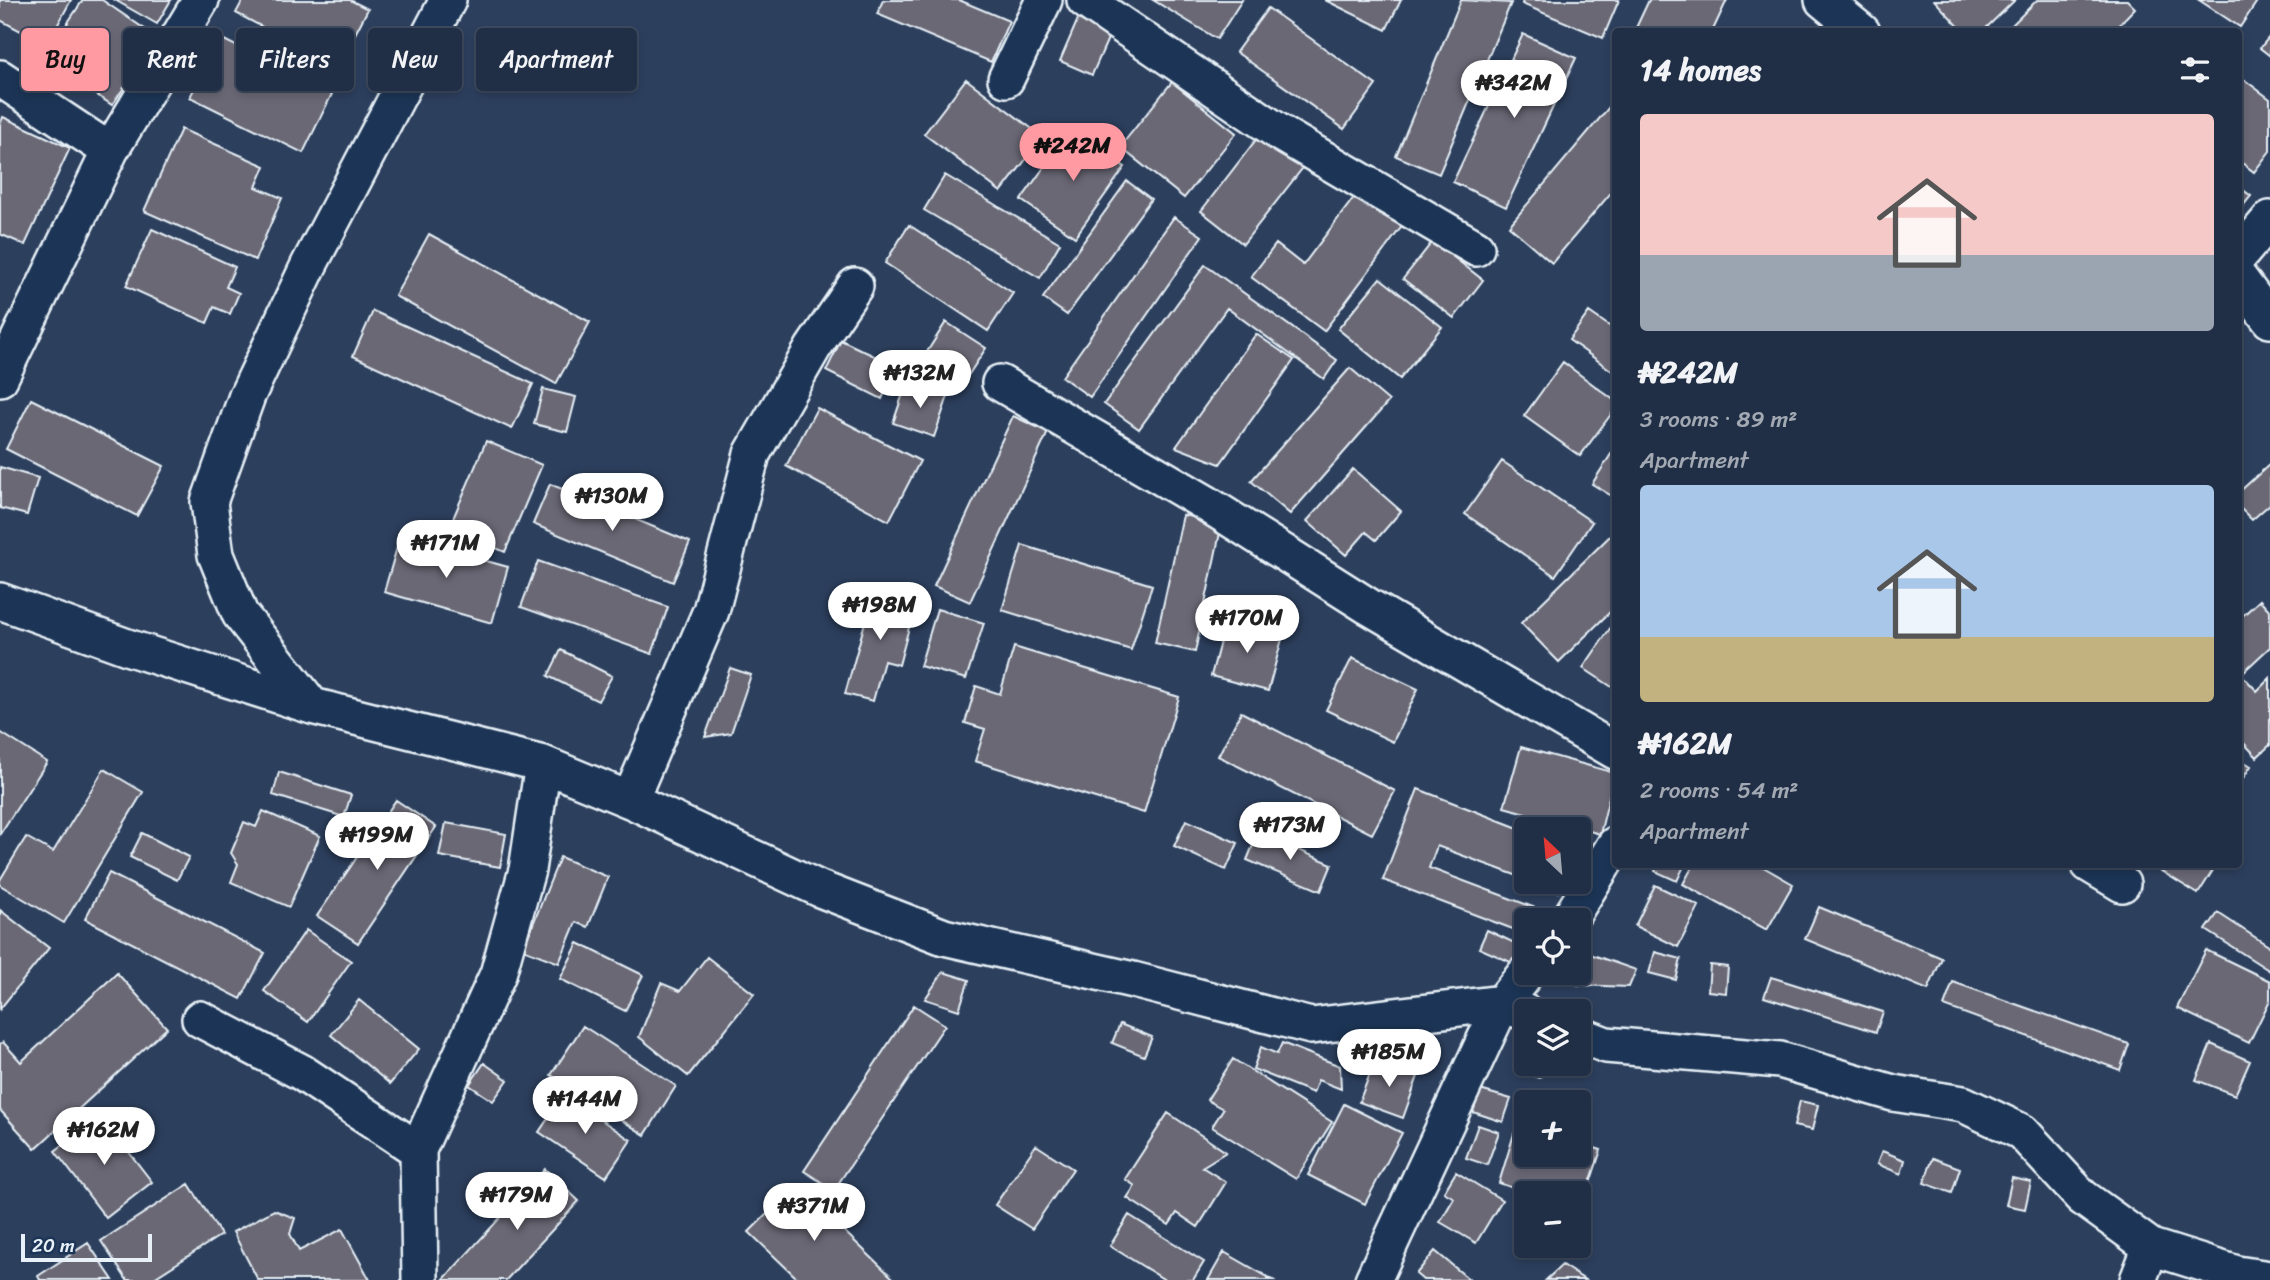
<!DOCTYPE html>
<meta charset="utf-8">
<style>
body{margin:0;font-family:Sriracha,sans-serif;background:#29374d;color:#f1f3f6;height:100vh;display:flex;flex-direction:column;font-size:26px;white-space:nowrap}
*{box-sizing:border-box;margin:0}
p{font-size:23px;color:#a2a9b3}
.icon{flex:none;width:38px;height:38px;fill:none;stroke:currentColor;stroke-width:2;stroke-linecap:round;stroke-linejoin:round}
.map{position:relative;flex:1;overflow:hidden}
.panel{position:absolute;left:1612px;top:28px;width:630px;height:840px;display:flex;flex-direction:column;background:#212f46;border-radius:7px;box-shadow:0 4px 10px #0003,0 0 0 2px #3e4a5f}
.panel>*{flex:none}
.top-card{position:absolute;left:21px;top:28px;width:665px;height:63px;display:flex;gap:14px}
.needle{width:46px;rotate:334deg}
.buttons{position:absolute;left:1514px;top:817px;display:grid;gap:14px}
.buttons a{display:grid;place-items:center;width:77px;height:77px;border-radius:7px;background:#212f46;box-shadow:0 4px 10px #0003,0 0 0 2px #3e4a5f;font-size:35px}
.scale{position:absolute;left:21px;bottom:18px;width:131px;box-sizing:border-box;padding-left:7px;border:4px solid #e8f1f8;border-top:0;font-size:19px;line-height:24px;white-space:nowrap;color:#e8f1f8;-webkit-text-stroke:5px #1d3557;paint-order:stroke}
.price{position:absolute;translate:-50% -60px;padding:0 16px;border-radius:24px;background:#fff;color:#222;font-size:23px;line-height:46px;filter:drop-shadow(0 2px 4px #0008)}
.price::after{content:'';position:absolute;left:50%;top:42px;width:21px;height:16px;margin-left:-10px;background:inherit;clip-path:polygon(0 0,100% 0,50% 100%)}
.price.active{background:#ff9aa2;color:#111}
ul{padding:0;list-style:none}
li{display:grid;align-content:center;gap:14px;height:371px;padding:0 28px}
li span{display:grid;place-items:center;height:217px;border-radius:7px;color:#555}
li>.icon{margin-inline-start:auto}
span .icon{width:126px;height:126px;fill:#fffc;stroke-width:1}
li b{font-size:30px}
h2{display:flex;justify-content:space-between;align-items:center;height:84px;padding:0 28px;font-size:30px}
.pill{padding:0 24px;border-radius:7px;background:#212f46;box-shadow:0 4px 10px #0003,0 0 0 2px #3e4a5f;font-size:24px;line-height:63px}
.pill.active{background:#ff9aa2;color:#111}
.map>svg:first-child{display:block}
.building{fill:#6a6874;stroke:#e8f1f8;stroke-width:2}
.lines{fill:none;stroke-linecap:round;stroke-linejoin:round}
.street-casing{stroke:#e8f1f8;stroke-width:40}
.street{stroke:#1d3557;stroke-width:35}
</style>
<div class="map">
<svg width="2270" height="1280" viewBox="0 0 2270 1280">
<rect width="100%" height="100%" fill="#2c3f5d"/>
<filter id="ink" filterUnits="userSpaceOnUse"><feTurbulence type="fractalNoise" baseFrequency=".0143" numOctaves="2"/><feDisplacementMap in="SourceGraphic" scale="14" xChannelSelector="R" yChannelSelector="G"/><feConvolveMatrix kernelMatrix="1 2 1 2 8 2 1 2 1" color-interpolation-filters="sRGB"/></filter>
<g filter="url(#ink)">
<path class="building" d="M0,0H71L47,45L0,20Z
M83,0H102L158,38L112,105L79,83L86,73L50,49Z
M115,0H171L157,24Z
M243,0H350L368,9L338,67L236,13Z
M883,0H959L1009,21L991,62L877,14Z
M1153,0H1242L1217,39Z
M1325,0H1401L1386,30Z
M1461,0L1511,3L1439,174L1396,156Z
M1523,0H1619L1603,38L1522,4Z
M1649,0H1727L1712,32H1634Z
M1934,0H2015L1982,32H1964Z
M2037,0H2127L2135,8L2112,32H2005Z
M2199,0H2258L2240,27Z
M1268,8L1376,85L1344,129L1236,52Z
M1078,19L1110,34L1092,75L1060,61Z
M1523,34L1576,58L1506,207L1453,182Z
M2270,36V56L2260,48Z
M220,38L332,94L303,153L190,97Z
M2238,75L2270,99V151L2254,172L2238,160Z
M966,79L1043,137L1001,192L924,134Z
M1172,82L1236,133L1184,198L1120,147Z
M1615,100V188L1552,263L1509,226Z
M3,117L70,148L25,245L0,234V125Z
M181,129L265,166L256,187L282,198L255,260L144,211Z
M1071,129L1125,167L1075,237L1021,200Z
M1262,132L1305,165L1243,244L1201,211Z
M945,175L1060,243L1040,278L924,210Z
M1127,181L1151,199L1067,315L1043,298Z
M2238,186L2251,196L2238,212Z
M1359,191L1403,225L1324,331L1251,277L1276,244L1303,265Z
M1174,217L1202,236L1090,397L1062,377Z
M909,225L1013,293L988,331L885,263Z
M152,229L235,267L226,287L239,293L230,314L214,307L207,323L126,286Z
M429,234L590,322L556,384L395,296Z
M1433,241L1483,280L1454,318L1403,279Z
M1205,265L1337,360L1324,379L1227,308L1139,429L1104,404Z
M1380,278L1442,327L1400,379L1338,329Z
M373,311L533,384L512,429L353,356Z
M1589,312L1615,330V373L1569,340Z
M2238,312L2248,321L2238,332Z
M946,322L986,348L960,388L920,363Z
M1256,334L1294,360L1220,464L1176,447Z
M841,340L897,367L882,399L826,371Z
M1563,362L1615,401V409L1580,456L1524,416Z
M1350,368L1389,401L1290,514L1251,481Z
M907,382L948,396L934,437L893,423Z
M543,389L576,397L567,432L534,424Z
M31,399L164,466L137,516L6,449Z
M817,408L920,461L889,521L786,466Z
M1013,416L1048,432L970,602L934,586Z
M486,441L542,465L505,552L449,528Z
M1615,448V498L1592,484Z
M1502,461L1592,522L1555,576L1465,514Z
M2270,464V504L2252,520L2238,506V493Z
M0,467L38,478L27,515L0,508Z
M1353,469L1401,511L1376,540L1366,532L1346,555L1307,521Z
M550,484L690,542L673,582L533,524Z
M1183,515L1222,523L1195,652L1155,643Z
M1611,535L1615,539V607L1559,662L1521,623Z
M400,537L508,567L492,623L384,592Z
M1022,545L1152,585L1131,650L1002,610Z
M538,561L668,607L652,654L521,607Z
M874,590L916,601L899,665L884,661L873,701L845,694Z
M2260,600L2270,611V647L2241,674L2257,691L2270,678V745L2257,757L2238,737V620Z
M937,609L984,623L966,679L920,666Z
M1226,619L1283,635L1268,691L1211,676Z
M1611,627L1615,629V689L1583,668Z
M1014,647L1179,697L1144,813L975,761L985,729L965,723L976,686L1000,694Z
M561,650L612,676L598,701L548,676Z
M1352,658L1418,689L1393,742L1326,710Z
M730,668L751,675L731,733L705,737Z
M1241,712L1395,791L1372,834L1218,756Z
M0,732L47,762L0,834Z
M1521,747L1615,773L1600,834L1504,807Z
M2238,758L2251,766L2238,786Z
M104,769L143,792L64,923L0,885V880L26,837L53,852Z
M279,772L351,795L344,817L273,795Z
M1418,789L1526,831V879L1437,846L1429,868L1541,910L1537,920H1526V934L1383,880Z
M396,800L436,827L358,943L317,916Z
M263,811L320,836L289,907L231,882L238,864L231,853L244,822L256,827Z
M1186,820L1238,843L1226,870L1174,846Z
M446,823L506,834L500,867L439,856Z
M142,833L189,857L177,880L130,857Z
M1258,833L1332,864L1321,891L1247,860Z
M560,857L608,877L588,927L576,922L559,963L523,949Z
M1658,864H1685L1677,881L1655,871Z
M1694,864H1758L1793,884L1767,930L1683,884Z
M2150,864H2217L2198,894Z
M109,873L265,953L241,999L85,919Z
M1533,882H1563L1559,892Z
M1655,885L1699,906L1678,947L1635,926Z
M1819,907L1942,958L1928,990L1805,939Z
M0,910L49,948L0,1009Z
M2218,913L2270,947V971L2206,930Z
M306,930L351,961L308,1022L264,991Z
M1487,930L1523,947L1515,964L1479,948Z
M578,943L643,975L625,1011L560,979Z
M2206,950L2270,981V1000L2249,1043L2177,1008Z
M1655,952L1681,959L1676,980L1649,973Z
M1590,954L1636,970L1629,987L1578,985Z
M707,957L754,994L688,1076L639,1037L661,983L680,991Z
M1710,965L1728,967L1726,993L1708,991Z
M943,972L969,980L959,1010L925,999Z
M117,973L167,1028L35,1149L0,1110V1044L3,1042L21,1062Z
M1771,977L1883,1012L1876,1032L1764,997Z
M1953,982L2129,1044L2120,1070L1944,1006Z
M359,1000L419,1049L390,1084L331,1035Z
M914,1005L945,1025L834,1190L804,1171Z
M1120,1024L1152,1037L1144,1056L1112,1043Z
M583,1026L676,1086L645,1135L551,1075Z
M1282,1043L1340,1066L1341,1089L1318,1080L1313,1093L1253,1069L1261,1047L1277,1054Z
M2211,1044L2250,1061L2235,1095L2196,1080Z
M1525,1053L1526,1064H1545L1540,1078L1519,1071Z
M1233,1059L1332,1122L1296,1179L1212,1127L1223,1109L1207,1100Z
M1375,1061L1418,1076L1403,1118L1359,1102Z
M484,1063L508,1080L493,1101L469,1085Z
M1480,1090L1511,1099L1503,1122L1473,1112Z
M564,1095L631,1140L606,1177L539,1132Z
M1800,1101L1818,1105L1812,1130L1794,1126Z
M1344,1104L1402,1133L1365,1204L1308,1175Z
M1168,1113L1226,1152L1202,1167L1226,1182L1198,1227L1177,1213L1169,1225L1127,1198L1135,1186L1125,1179Z
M101,1116L152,1182L106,1218L55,1151Z
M1517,1124L1526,1127V1155H1578V1143L1601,1150L1586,1195L1566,1189L1565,1194H1530L1499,1183Z
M1478,1125L1499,1132L1487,1165L1466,1158Z
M1036,1145L1073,1169L1032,1229L995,1205Z
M1882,1151L1905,1160L1901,1174L1877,1164Z
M1933,1158L1960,1168L1952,1193L1924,1183Z
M545,1169L579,1201L506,1280H443Z
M1456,1172L1502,1200L1476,1243L1440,1222L1454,1198L1444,1192Z
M2012,1178L2031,1182L2025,1209L2006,1205Z
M189,1184L221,1235L151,1280H127L101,1241Z
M796,1185L895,1280H799L749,1232Z
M274,1210L295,1218L290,1234L299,1251L342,1229L370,1280H258L233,1232Z
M1129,1215L1204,1262L1193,1280H1165L1110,1246Z
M88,1243L113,1280H40L38,1276Z
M1435,1251L1470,1280H1423L1416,1274Z
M1224,1252L1273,1280H1208Z
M1562,1265L1585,1280H1546Z"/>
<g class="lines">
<defs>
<path id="street" d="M1085,0L1283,135L1476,248
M1823,0L1862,32
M0,78L110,151
M1006,79L1044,0
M2238,257L2270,219
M2238,277L2270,320
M0,378L110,151L201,0
M1000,383L1204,502L1368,606L1615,751
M0,601L130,648L312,706L543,764L630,800L820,889L944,937L1133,980L1311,1026L1502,1003L1526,1013
M312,706L240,614L216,555L209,502L247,396L309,265L448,0
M630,800L711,611L752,454L813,348L855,286
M2089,864L2122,884
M1569,920L1615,845
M200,1019L301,1072L418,1150
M1578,1034L1606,1045L1780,1060L1893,1093L1963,1104L2022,1132L2082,1197L2151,1247L2237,1274L2270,1279
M420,1280L418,1150L498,974L527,870L543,764
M1373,1280L1502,1003L1526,973
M2138,1280L2151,1247"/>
</defs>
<use href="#street" class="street-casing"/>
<use href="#street" class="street"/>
</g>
</g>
</svg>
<div class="buttons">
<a><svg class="needle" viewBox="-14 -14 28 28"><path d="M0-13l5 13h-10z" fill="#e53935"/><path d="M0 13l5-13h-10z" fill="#a2a9b3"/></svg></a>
<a><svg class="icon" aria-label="locate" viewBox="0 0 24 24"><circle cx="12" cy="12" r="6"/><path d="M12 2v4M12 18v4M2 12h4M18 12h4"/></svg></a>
<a><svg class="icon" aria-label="layers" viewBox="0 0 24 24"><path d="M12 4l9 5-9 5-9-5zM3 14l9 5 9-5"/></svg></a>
<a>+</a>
<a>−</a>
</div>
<div class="scale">20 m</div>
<b class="price" style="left:1514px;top:120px">₦342M</b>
<b class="price active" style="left:1073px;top:183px">₦242M</b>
<b class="price" style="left:920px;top:410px">₦132M</b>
<b class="price" style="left:612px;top:533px">₦130M</b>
<b class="price" style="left:446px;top:580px">₦171M</b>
<b class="price" style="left:880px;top:642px">₦198M</b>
<b class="price" style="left:1247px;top:655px">₦170M</b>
<b class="price" style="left:1290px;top:862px">₦173M</b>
<b class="price" style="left:377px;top:872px">₦199M</b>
<b class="price" style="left:1389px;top:1089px">₦185M</b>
<b class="price" style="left:585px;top:1136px">₦144M</b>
<b class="price" style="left:104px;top:1167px">₦162M</b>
<b class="price" style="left:517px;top:1232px">₦179M</b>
<b class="price" style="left:814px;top:1243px">₦371M</b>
<div class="top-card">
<a class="pill active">Buy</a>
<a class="pill">Rent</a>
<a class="pill">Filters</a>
<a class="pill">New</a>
<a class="pill">Apartment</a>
</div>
<section class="panel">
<h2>14 homes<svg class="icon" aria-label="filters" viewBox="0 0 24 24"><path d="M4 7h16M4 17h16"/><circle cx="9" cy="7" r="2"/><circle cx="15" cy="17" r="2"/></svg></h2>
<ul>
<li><span style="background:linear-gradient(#f6c9c9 65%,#9aa5b1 0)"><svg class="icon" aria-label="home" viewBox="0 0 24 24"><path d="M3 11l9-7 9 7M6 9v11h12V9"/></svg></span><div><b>₦242M</b><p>3 rooms · 89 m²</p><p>Apartment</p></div></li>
<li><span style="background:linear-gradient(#a9c7e8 70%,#c2b280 0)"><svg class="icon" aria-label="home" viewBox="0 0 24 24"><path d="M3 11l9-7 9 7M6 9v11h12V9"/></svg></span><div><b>₦162M</b><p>2 rooms · 54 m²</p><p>Apartment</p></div></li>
</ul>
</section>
</div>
